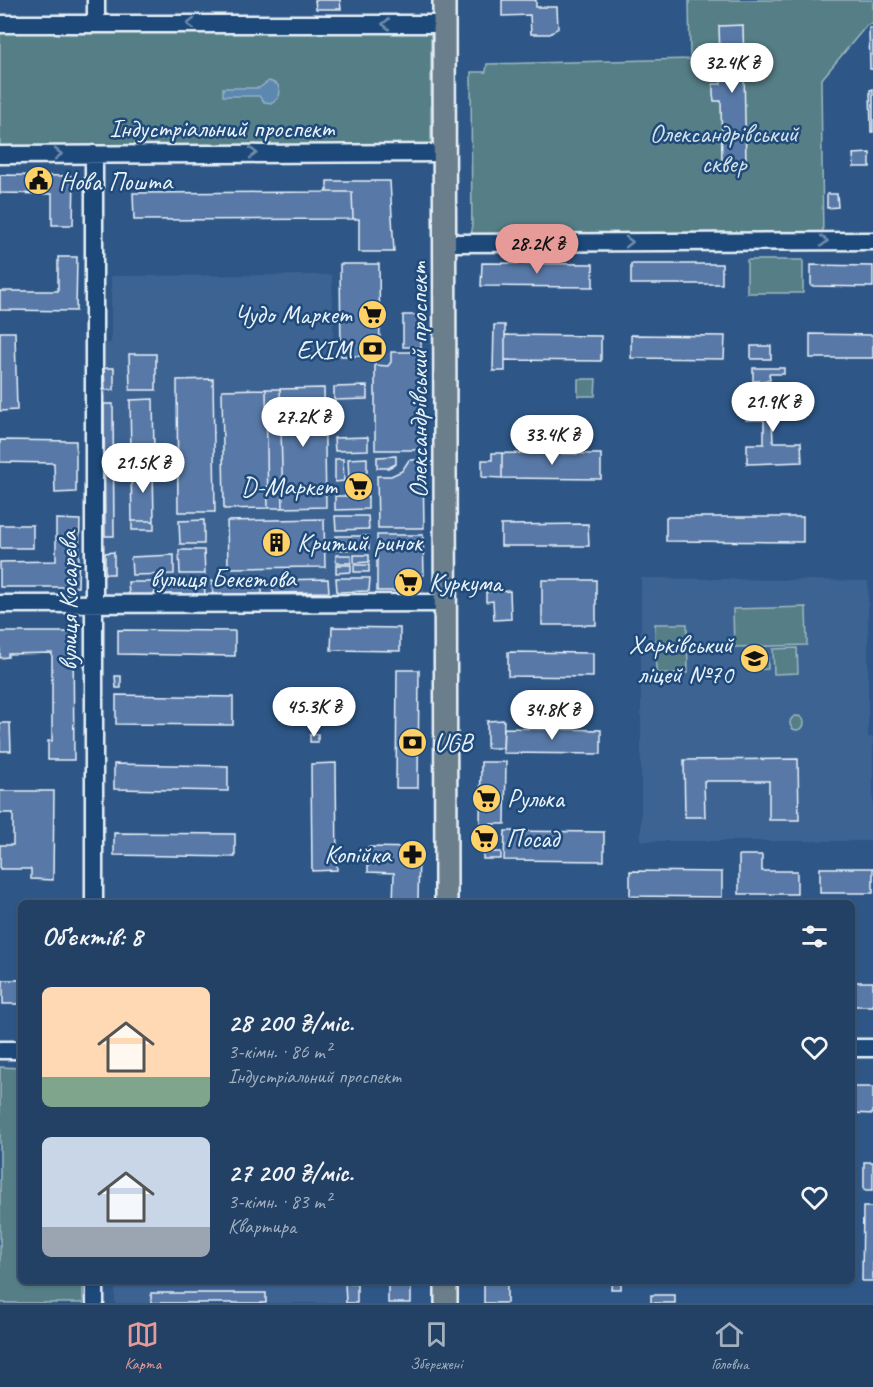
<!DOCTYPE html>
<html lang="uk">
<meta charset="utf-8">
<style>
body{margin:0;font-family:Caveat,sans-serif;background:#2e4c6e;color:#f1f3f6;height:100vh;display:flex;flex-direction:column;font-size:22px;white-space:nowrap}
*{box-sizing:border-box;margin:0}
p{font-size:20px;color:#a2afbf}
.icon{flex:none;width:33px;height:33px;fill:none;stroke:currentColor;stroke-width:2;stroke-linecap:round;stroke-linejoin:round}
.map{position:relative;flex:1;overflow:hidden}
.drawer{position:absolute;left:18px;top:900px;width:837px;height:384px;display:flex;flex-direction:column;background:#224165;border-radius:9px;box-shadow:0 2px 4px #0004,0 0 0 2px #3f5a79}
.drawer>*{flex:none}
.price{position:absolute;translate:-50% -51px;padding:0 14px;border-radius:21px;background:#fff;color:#222;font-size:20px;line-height:39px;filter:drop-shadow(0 2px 3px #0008)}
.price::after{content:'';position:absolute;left:50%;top:36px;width:18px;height:14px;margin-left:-9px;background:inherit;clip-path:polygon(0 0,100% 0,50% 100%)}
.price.selected{background:#e69b98;color:#111}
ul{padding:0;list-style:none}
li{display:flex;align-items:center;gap:18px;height:150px;padding:0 24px}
li span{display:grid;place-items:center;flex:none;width:168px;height:120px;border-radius:9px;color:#555}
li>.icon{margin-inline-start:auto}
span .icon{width:72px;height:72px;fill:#fffc;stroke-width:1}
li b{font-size:26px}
h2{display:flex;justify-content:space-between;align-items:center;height:72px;padding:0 24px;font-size:26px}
.tabs{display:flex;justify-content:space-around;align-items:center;height:84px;border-top:2px solid #3f5a79;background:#224165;font-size:16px;color:#a2afbf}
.tabs a{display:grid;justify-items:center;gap:3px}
.tabs .selected{color:#e69b98}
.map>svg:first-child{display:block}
.built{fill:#3e6493}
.green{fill:#547e86;stroke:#9eb8bf;stroke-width:1.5}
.water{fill:#5c87af;stroke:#94b1cc;stroke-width:1.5}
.building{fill:#5879a7;stroke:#e8f1f8;stroke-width:1.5}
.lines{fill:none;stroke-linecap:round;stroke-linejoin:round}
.minor-casing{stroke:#e8f1f8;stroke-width:21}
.major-casing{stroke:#e8f1f8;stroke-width:26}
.minor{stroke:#1f4a7a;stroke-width:16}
.major{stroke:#6b7e8b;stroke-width:21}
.oneway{stroke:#6f8dac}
.labels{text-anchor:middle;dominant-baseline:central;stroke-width:5;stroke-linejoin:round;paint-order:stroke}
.street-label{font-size:26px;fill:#e8f1f8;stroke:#1f4a7a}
.park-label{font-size:26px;fill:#d2e0e7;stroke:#1f4a7a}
.poi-label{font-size:26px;fill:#e8f1f8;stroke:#1f4a7a;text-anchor:start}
</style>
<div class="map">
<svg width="873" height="1303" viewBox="0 0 873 1303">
<rect width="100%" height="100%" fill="#2e5787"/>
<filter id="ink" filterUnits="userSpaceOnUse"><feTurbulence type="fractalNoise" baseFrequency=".0167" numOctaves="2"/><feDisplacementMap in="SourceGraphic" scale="12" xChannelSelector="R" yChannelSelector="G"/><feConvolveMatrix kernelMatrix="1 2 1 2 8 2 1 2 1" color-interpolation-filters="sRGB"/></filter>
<g filter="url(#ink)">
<path class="built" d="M332,275L334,355L422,352L424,593L100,596L99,344L111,343V276Z
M641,578L868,581V737H873V841H641Z
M115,1281H345L346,1303H115Z"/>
<path class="green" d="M689,0H873V24L867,25L821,80L823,241L472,243L471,72H486L487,64L690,59Z
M0,23L431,24V153L0,151Z
M747,260H803V293H747Z
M578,379H596L595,396H578Z
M806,607L807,645L734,647L733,609Z
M655,624H687L688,673H656Z
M797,648L798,673L774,674L773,649Z
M768,657V669L751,670L750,658Z
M790 723a7 7 0 1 1 14 0a7 7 0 1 1-14 0Z
M0,1067L21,1068V1281H83V1303H0Z"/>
<path class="water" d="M269,81L277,84C282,91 280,99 272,103L264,102L259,96H223V88H259Z"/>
<path class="building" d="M315,0H340L341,9H316Z
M502,0H536V7H557L558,28L550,34H531L530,15L502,16Z
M743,25L746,163H722L721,101H714L713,93V84H721L719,26Z
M869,28H873V69H870Z
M873,89V132H871L870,90Z
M870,153V167H854L853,154Z
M0,175L74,176L73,225H52V194L0,193Z
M327,181H390L394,252H359V219H353L352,192H327Z
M327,192H352L353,219L134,220L133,193Z
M827,194H837L838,207L827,208Z
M58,257H77L76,311L0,310V291H58Z
M482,263L593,264V287L481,286Z
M340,264H379L380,356H341Z
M631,264H722V284H631Z
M811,265L873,266V287L811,286Z
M403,315H421V347H403Z
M494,325H505V371H493Z
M0,332H15L17,410L0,411Z
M810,334L873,335V358H810Z
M505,335L601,336V361L505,360Z
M631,335L725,336L724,359L631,358Z
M751,346H771V359H751Z
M391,352H422V450H375V365L388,366L391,362Z
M129,354H156V390H130Z
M104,368H114V390H105Z
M753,368H784V374H769L770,380L753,381Z
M213,379L215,512H178L177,380Z
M367,386V399L334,400V387Z
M324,388L326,507L283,508L280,389Z
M266,389L268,508L224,509L222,390Z
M266,389H280L283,508H268Z
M153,399L154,453H131L130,400Z
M800,401L801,418L772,419L773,442H801L802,462L747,464V444H764V420H746V402Z
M104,404H113L114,536H105Z
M368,437V450L335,451L334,438Z
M0,440L76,441V492L55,493L54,463L0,462Z
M492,453H502V478L482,477V460H492Z
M502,453L601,454V479L502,478Z
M396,456V464L388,468H377V457Z
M367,458V472L349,481L348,459Z
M335,459H343L344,481L335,482Z
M409,460H423L424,528H378L377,476H391L402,471Z
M153,467L154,521H132L131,468Z
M368,477V490H354V485Z
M335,496H368V509L335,510Z
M335,516H368L369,529L336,530Z
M666,517H803V542L666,541Z
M56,519L80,520L78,587H0V562L56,561Z
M324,519L325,567L228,568L227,521Z
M204,520V544H180L179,521Z
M132,521H154V530H132Z
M588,524L589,546H501V525Z
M0,525H33V548H0Z
M377,535H423L424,575L404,591H377Z
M336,536H369V549L336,550Z
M179,550H204L205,574H180Z
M114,552V574H105V553Z
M174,555V574L132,575L131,557Z
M336,555H351V563H336Z
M354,555H369V562L354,563Z
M336,565H351V572L336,573Z
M354,565H369V572H354Z
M336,578H370L369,591L337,592Z
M328,579L329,592L273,593L272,580Z
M542,580H596V625H542Z
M212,581H262V594L213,595Z
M128,582H155V595H129Z
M155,582H204L205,594L155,595Z
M510,591L511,619L494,620L493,601L486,602V592Z
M332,627L400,628V651L331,650Z
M118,630L235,631V656L118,654Z
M0,632H73L74,760H48V741H52V653L8,654V657L0,658Z
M508,652L593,653V677L508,676Z
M397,670H419L418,788H396Z
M115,676H121V688H116Z
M116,695L233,697V725L116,724Z
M504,720L503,748H487V721Z
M0,723H10L11,751H0Z
M504,728L601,730V754L503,753Z
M318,734V742H310V735Z
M798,759L799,820H769V781H704L705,817H685L684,760Z
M481,762H506L505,824H480Z
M336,763L337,870L312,871L311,764Z
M114,764L228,766V791L114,789Z
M0,791H54L53,880L31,879V869H0V845H13V813H0Z
M505,831L604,832V861L504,860Z
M114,833L235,834V857L114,855Z
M484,835H500V841H483Z
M368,847L419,848L418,903H393L394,873L368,872Z
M483,852H501V859H483Z
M739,855H762V871H797V894H739Z
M820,868H873V893H820Z
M630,871L722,872V897L630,896Z
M3,980H21V1004H3Z
M852,982H873V1006H852Z
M852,1087H873V1114L852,1113Z
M864,1162H873V1190H864Z
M863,1207H873V1281H862Z
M388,1281H411V1303H388Z
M484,1281H507V1303H484Z
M612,1281H621V1289H611Z
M345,1283H357V1303H346Z
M151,1293H266V1303H151Z
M651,1295H675V1303H651Z"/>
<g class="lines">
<defs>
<path id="minor" d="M96,0V24
M0,24H444
M94,154V903
M0,155L444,153
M445,243L873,241
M0,604L445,603
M852,1048H873
M0,1050H21
M95,1281V1303"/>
<path id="major" d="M444,0L446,903
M446,1303V1281"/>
</defs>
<use href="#minor" class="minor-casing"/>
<use href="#major" class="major-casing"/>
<use href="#minor" class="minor"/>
<use href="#major" class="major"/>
</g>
<defs><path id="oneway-chevron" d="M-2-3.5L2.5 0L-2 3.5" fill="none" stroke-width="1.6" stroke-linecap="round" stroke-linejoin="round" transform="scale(1.5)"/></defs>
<g class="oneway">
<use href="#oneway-chevron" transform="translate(191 24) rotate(-180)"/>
<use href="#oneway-chevron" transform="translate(386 24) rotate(-180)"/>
<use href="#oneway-chevron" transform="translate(253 153)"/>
<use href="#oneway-chevron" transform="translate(58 154)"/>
<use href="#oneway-chevron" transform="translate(824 241)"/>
<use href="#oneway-chevron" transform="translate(629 242)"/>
</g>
</g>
<defs>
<symbol id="civic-disc" viewBox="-11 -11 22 22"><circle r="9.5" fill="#ffd166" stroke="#1f4a7a"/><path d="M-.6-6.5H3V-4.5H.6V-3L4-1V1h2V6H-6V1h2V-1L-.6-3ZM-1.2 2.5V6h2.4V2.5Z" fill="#111"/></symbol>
<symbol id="supermarket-disc" viewBox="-11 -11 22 22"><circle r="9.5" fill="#ffd166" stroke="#1f4a7a"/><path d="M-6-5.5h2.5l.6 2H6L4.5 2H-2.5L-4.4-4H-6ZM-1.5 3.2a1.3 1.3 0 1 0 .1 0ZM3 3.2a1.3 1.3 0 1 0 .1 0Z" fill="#111"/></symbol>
<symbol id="bank-disc" viewBox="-11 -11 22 22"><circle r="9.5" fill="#ffd166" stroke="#1f4a7a"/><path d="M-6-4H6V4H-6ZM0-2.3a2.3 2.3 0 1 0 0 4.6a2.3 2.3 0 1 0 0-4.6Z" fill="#111"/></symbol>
<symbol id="building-disc" viewBox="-11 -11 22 22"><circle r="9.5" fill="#ffd166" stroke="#1f4a7a"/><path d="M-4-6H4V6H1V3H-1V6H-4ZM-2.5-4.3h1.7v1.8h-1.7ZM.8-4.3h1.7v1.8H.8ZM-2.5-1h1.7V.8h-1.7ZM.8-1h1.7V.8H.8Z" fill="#111"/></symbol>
<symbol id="school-disc" viewBox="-11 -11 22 22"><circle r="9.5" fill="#ffd166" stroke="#1f4a7a"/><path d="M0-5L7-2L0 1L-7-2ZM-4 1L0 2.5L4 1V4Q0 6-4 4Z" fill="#111"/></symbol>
<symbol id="pharmacy-disc" viewBox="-11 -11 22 22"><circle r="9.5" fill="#ffd166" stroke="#1f4a7a"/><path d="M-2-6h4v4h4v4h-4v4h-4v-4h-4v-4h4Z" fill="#111"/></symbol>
</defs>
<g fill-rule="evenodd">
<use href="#civic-disc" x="22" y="164" width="33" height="33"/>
<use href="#supermarket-disc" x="356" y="298" width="33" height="33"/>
<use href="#bank-disc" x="356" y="332" width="33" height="33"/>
<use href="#supermarket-disc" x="342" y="470" width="33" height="33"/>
<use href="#building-disc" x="260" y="526" width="33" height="33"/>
<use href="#supermarket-disc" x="392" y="566" width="33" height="33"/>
<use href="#school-disc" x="738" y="642" width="33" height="33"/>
<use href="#bank-disc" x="396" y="726" width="33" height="33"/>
<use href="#supermarket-disc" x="470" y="782" width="33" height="33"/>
<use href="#supermarket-disc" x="468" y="822" width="33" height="33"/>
<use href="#pharmacy-disc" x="396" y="838" width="33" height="33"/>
</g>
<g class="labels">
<g class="street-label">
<text x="222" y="128">Індустріальний проспект</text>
<text transform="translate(418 380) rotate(-90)">Олександрівський проспект</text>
<text x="223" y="578">вулиця Бекетова</text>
<text transform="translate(68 601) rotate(-90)">вулиця Косарєва</text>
</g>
<g class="park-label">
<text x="724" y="133">Олександрівський<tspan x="724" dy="30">сквер</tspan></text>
</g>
<g class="poi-label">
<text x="59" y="181">Нова Пошта</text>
<text x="351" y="314" text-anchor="end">Чудо Маркет</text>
<text x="352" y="349" text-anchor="end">EXIM</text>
<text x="337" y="486" text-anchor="end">D-Mаркет</text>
<text x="297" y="542">Критий ринок</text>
<text x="429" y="582">Куркума</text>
<text x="733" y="644" text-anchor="end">Харківський<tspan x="733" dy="30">ліцей №70</tspan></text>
<text x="434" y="742">UGB</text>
<text x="507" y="798">Рулька</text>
<text x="506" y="838">Посад</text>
<text x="391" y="854" text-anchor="end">Копійка</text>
</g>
</g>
</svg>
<b class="price" style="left:732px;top:94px">32.4K ₴</b>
<b class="price selected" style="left:537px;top:275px">28.2K ₴</b>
<b class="price" style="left:773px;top:433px">21.9K ₴</b>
<b class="price" style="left:303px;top:448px">27.2K ₴</b>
<b class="price" style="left:552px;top:466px">33.4K ₴</b>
<b class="price" style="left:143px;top:494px">21.5K ₴</b>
<b class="price" style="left:314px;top:738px">45.3K ₴</b>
<b class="price" style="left:552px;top:741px">34.8K ₴</b>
<section class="drawer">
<h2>Об’єктів: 8<svg class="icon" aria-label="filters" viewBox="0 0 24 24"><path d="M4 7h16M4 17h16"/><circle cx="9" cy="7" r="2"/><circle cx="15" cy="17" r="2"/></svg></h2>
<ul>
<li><span style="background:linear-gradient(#ffd9b3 75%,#7fa58c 0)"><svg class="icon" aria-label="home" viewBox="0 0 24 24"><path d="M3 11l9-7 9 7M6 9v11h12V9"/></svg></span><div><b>28 200 ₴/міс.</b><p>3-кімн. · 86 m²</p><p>Індустріальний проспект</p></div><svg class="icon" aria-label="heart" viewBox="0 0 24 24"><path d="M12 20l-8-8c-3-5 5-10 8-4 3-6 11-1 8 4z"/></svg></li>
<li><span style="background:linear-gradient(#c9d6e8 75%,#9aa5b1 0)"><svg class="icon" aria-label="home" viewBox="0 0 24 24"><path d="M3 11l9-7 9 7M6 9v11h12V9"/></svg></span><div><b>27 200 ₴/міс.</b><p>3-кімн. · 83 m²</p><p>Квартира</p></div><svg class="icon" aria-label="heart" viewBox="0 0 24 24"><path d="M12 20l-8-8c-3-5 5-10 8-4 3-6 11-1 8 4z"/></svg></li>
</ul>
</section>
</div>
<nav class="tabs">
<a class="selected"><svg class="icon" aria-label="map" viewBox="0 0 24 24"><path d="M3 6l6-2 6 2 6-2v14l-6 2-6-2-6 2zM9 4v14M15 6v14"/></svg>Карта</a>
<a><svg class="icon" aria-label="saved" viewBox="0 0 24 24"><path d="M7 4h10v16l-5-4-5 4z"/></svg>Збережені</a>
<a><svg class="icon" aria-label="home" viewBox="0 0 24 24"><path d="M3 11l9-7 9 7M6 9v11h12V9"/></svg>Головна</a>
</nav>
